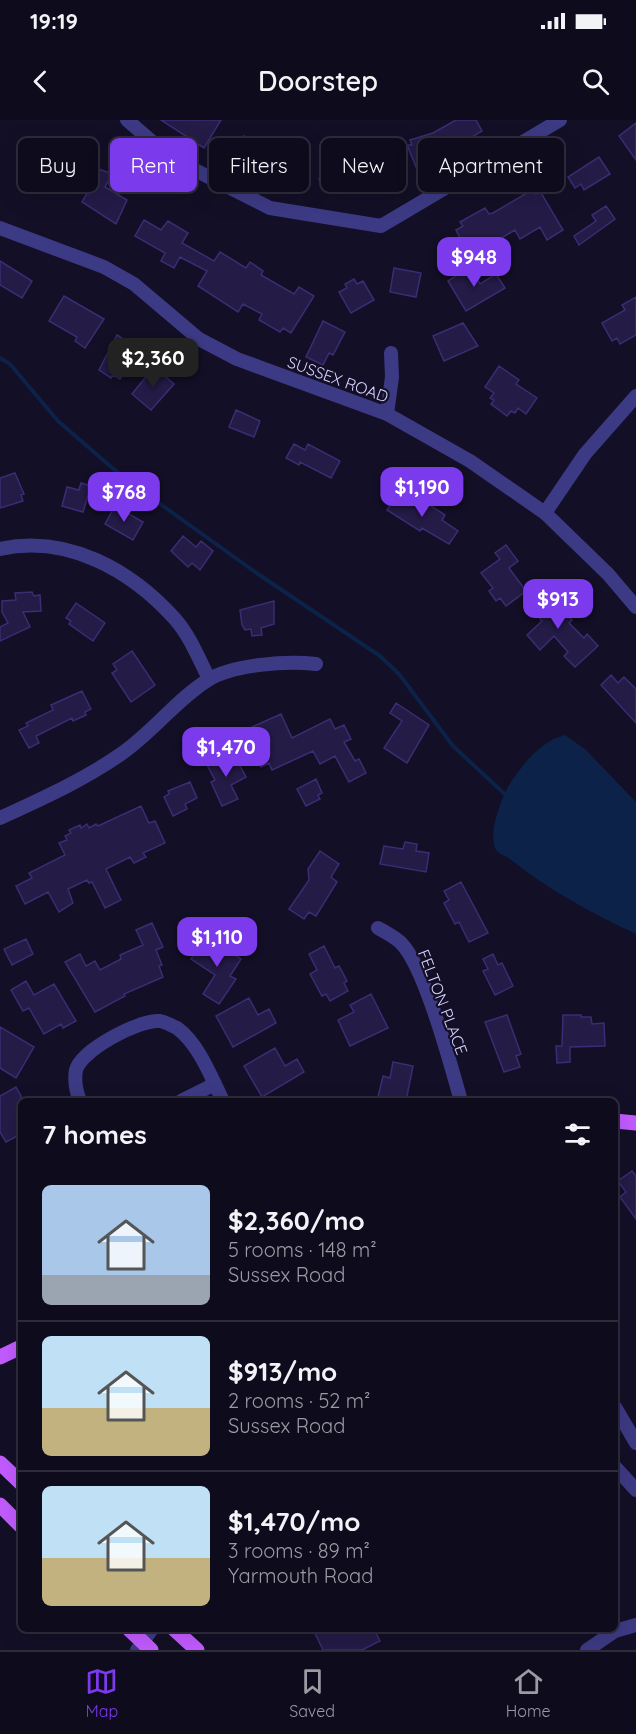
<!DOCTYPE html>
<meta charset="utf-8">
<style>
body{margin:0;font-family:Quicksand,sans-serif;background:#171425;color:#f1f3f6;height:100vh;display:flex;flex-direction:column;font-size:22px;white-space:nowrap}
*{box-sizing:border-box;margin:0}
p{font-size:20px;color:#9b9ba3}
.icon{flex:none;width:33px;height:33px;fill:none;stroke:currentColor;stroke-width:2;stroke-linecap:round;stroke-linejoin:round}
.map{position:relative;flex:1;overflow:hidden}
.details{position:absolute;left:18px;top:978px;width:600px;height:534px;display:flex;flex-direction:column;background:#0e0b1c;border-radius:9px;box-shadow:0 6px 24px #0002,0 0 0 2px #2e2b3b}
.details>*{flex:none}
.banner{position:absolute;left:18px;top:18px;width:600px;height:54px;display:flex;gap:12px}
.price{position:absolute;translate:-50% -51px;padding:0 14px;border-radius:12px;background:#7c3aed;color:#fff;font-size:20px;line-height:39px;filter:drop-shadow(0 2px 3px #0008)}
.price::after{content:'';position:absolute;left:50%;top:36px;width:18px;height:14px;margin-left:-9px;background:inherit;clip-path:polygon(0 0,100% 0,50% 100%)}
.price.selected{background:#222;color:#fff}
ul{padding:0;list-style:none}
li{display:flex;align-items:center;gap:18px;height:150px;padding:0 24px}
li+li{border-top:2px solid #2e2b3b}
li span{display:grid;place-items:center;flex:none;width:168px;height:120px;border-radius:9px;color:#555}
li>.icon{margin-inline-start:auto}
span .icon{width:72px;height:72px;fill:#fffc;stroke-width:1}
li b{font-size:26px}
h2{display:flex;justify-content:space-between;align-items:center;height:72px;padding:0 24px;font-size:26px}
.pill{padding:0 21px;border-radius:9px;background:#0e0b1c;box-shadow:0 6px 24px #0002,0 0 0 2px #2e2b3b;font-size:21px;line-height:54px}
.pill.selected{background:#7c3aed;color:#fff}
.status{display:flex;justify-content:space-between;align-items:center;height:42px;padding:0 30px;background:#0e0b1c;direction:ltr}
.status svg{height:16px;fill:currentColor}
header{display:flex;justify-content:space-between;align-items:center;height:78px;padding:0 24px;background:#0e0b1c;font-size:27px;font-weight:600}
.tabs{display:flex;justify-content:space-around;align-items:center;height:84px;border-top:2px solid #2e2b3b;background:#0e0b1c;font-size:16px;color:#9b9ba3}
.tabs a{display:grid;justify-items:center;gap:3px}
.tabs .selected{color:#7c3aed}
.map>svg:first-child{display:block}
.water{fill:#0c2248}
.lines{fill:none;stroke-linecap:round;stroke-linejoin:round}
.stream{stroke:#0c2248;stroke-width:4}
.building{fill:#241b47;stroke:#3b2d73;stroke-width:1.5}
.minor{stroke:#3d3a85;stroke-width:14}
.major{stroke:#c25bff;stroke-width:15}
.labels{text-anchor:middle;dominant-baseline:central;stroke-width:4.5;stroke-linejoin:round;paint-order:stroke}
.street-label{font-size:16px;fill:#d9d4ff;stroke:#130f26}
</style>
<div class="status"><b>19:19</b><svg viewBox="0 0 49 12"><path d="M0 12V9h3v3zM5 12V6h3v6zM10 12V3h3v9zM15 12V0h3v12zM26 1h20v11H26zM47 4h2v5h-2z"/></svg></div>
<header><svg class="icon" aria-label="back" viewBox="0 0 24 24"><path d="M15 5l-7 7 7 7"/></svg>Doorstep<svg class="icon" aria-label="search" viewBox="0 0 24 24"><circle cx="10" cy="10" r="6"/><path d="M15 15l6 6"/></svg></header>
<div class="map">
<svg width="636" height="1530" viewBox="0 0 636 1530">
<rect width="100%" height="100%" fill="#130f26"/>
<path class="water" d="M565,615L586,630L636,682V814C593,794 547,769 510,739C507,736 501,735 498,732C485,718 502,676 511,662C523,644 542,620 565,615Z"/>
<g class="lines">
<path class="stream" d="M0,238L10,244L58,301L124,358L255,452L380,536L399,554L453,626L508,677"/>
</g>
<path class="building" d="M161,0H221L204,28Z
M456,0H476L482,11L442,35L443,39L417,49L407,25H412L410,20L433,13Z
M636,3V40L619,16Z
M244,16L264,24L278,17L280,23L288,20L292,32L265,43L239,33Z
M384,25H397V62H368V35L384,33Z
M326,26L353,31L345,66L319,60Z
M599,37L610,54L584,70L581,64L575,68L568,57Z
M33,40L46,45L47,41L71,50L75,40L112,54L105,67L127,80L116,104L82,82L90,68L65,58L60,72L26,58Z
M530,71L536,74L540,71L563,110L547,120L540,107L520,119L515,110L498,120L500,123L490,129L488,125L469,135L456,110L463,106L460,102L485,88L489,94L493,93Z
M606,86L615,99L579,125L574,116L596,101L592,95Z
M144,100L161,110L168,101L188,113L182,123L214,141L220,132L246,148L250,142L263,151L261,155L294,174L299,167L314,176L291,213L283,208L280,212L259,200L262,194L243,184L238,192L198,166L207,151L180,137L174,148L161,141L165,133L135,116Z
M0,141L32,161L22,178L0,165Z
M470,147L480,164L496,154L505,168L466,191L448,161Z
M394,148L421,153L416,177L390,172Z
M354,159L357,164L363,161L374,180L351,193L339,172L347,168L345,164Z
M64,176L104,199L85,228L75,221L77,217L49,201Z
M636,177V215L620,224L617,218L612,221L602,203L625,190L622,185Z
M323,201L345,212L333,235L329,233L323,245L306,237Z
M463,203L478,226L444,241L433,216Z
M117,215L140,230L120,259L113,255L111,258L99,250Z
M499,246L519,260L516,264L537,278L526,294L518,288L515,293L511,291L507,296L491,284L494,280L490,278L494,273L485,267Z
M154,247L174,264L151,290L132,274Z
M236,290L260,301L254,317L229,307Z
M294,324L305,330L308,324L340,341L331,358L300,342L299,345L286,338Z
M15,353L24,374L21,375L23,381L0,388V358Z
M81,363L91,366L83,392L62,386L67,367L79,370Z
M399,372L422,387L425,382L445,395L442,400L458,411L449,424L422,408L420,411L387,390Z
M115,386L143,402L133,420L105,404Z
M183,416L196,427L201,421L213,431L200,450L192,443L188,447L171,431Z
M506,425L518,441L509,448L526,471L506,486L500,478L496,481L489,471L493,468L481,453L500,439L495,433Z
M540,469L572,500L569,503L584,518L587,514L598,526L575,547L564,536L568,532L554,516L540,530L527,515L542,501L526,483Z
M32,472L34,476L40,475L41,491L23,492L30,507L0,521V507L8,503L2,492V481L16,480L15,473Z
M274,481V504L261,508L262,515L252,516L251,509L245,510L242,505L240,490Z
M76,483L105,503L93,521L69,504L71,501L66,498Z
M132,531L155,565L131,582L112,553L117,550L113,544Z
M611,555L618,563L624,557L636,569V603L601,565Z
M82,571L91,589L85,592L86,595L73,601L72,598L36,616L39,623L29,628L19,610L28,606L26,603L53,590L51,585Z
M396,583L429,605L407,643L384,628L402,601L390,593Z
M281,594L292,618L330,599L335,609L344,605L351,619L344,622L355,641L359,639L366,653L349,662L335,636L320,644L313,631L272,650L269,643L261,647L246,615L254,612L252,607Z
M233,633L246,657L231,665L238,679L222,686L211,662L215,660L207,645Z
M316,659L322,673L318,675L320,679L306,686L297,669Z
M190,662L197,678L185,684L187,689L173,696L164,677L169,674L168,671Z
M141,686L149,703L155,701L165,723L143,733L146,737L134,743L130,737L106,749L121,780L105,788L92,762L89,763L87,760L68,769L73,783L59,792L48,772L25,784L16,766L32,758L29,753L65,735L59,723L67,720L65,716L71,713L69,710L80,705L81,708L87,704L89,708L96,704L98,706Z
M405,722L417,724L416,731L429,733L426,752L380,744L384,726L403,729Z
M320,731L339,744L331,757L337,762L316,796L309,792L304,799L289,789L309,760L308,749Z
M461,762L488,813L469,822L459,802L455,804L444,783L449,780L444,771Z
M152,803L163,827L156,830L162,845L159,846L163,857L124,874L125,876L95,892L65,842L80,834L86,846L95,841L100,850L121,839L120,835L143,825L136,810Z
M206,816L241,839L230,856L236,859L219,884L203,874L215,855L191,839Z
M26,819L33,834L12,845L4,829Z
M324,826L335,848L339,846L347,861L344,863L348,871L330,881L326,874L322,876L310,854L317,850L309,834Z
M493,834L498,845L502,843L513,866L495,875L483,851L488,849L483,839Z
M26,861L34,875L54,864L76,901L63,908L61,904L44,914L29,888L23,891L11,870Z
M371,874L388,908L350,926L338,900L354,892L350,885Z
M249,878L258,895L269,889L276,903L233,927L216,896Z
M507,895L521,934L516,936L520,947L504,952L485,902Z
M563,895H581V897H591L592,904L604,903L605,926L570,927V942L557,943L556,926H562Z
M0,907L34,927L16,958L0,948Z
M275,928L285,946L297,939L304,952L262,977L244,946Z
M393,942L413,946L406,981H385L386,979L378,977L383,956L390,958Z
M16,967L21,976V1014L6,1022L0,1012V976Z
M632,1051L636,1056V1099L620,1077L626,1072L618,1061Z
M313,1509H374L380,1521L362,1530H323Z"/>
<g class="lines">
<path class="minor" d="M127,0L171,38L270,88L381,106L560,0
M0,108L104,147L134,164L199,219L237,239L387,294L470,341L545,393L608,454L636,487
M387,294L392,257L391,233
M545,393L585,334L636,276
M0,429C67,414 131,450 175,499C190,516 199,539 209,559
M0,698C41,679 84,660 121,634C152,613 177,579 208,560C233,544 287,541 316,544
M378,808C385,812 395,817 401,823C425,847 451,946 461,981
M80,981C76,971 74,961 76,950C81,930 140,899 160,901C165,902 173,906 177,908C199,924 211,957 223,981
M181,981L215,964
M615,1287L636,1323
M615,1347L636,1370
M137,1530L152,1509
M587,1530L615,1511L636,1505"/>
<path class="major" d="M615,1001L636,1003
M0,1237L21,1227
M0,1343L21,1363
M0,1385L21,1406
M129,1509L151,1530
M174,1509L197,1530"/>
</g>
<g class="labels">
<g class="street-label">
<text transform="translate(338 259) rotate(20)">SUSSEX ROAD</text>
<text transform="translate(443 882) rotate(69)">FELTON PLACE</text>
</g>
</g>
</svg>
<b class="price" style="left:474px;top:168px">$948</b>
<b class="price selected" style="left:153px;top:269px">$2,360</b>
<b class="price" style="left:422px;top:398px">$1,190</b>
<b class="price" style="left:124px;top:403px">$768</b>
<b class="price" style="left:558px;top:510px">$913</b>
<b class="price" style="left:226px;top:658px">$1,470</b>
<b class="price" style="left:217px;top:848px">$1,110</b>
<div class="banner">
<a class="pill">Buy</a>
<a class="pill selected">Rent</a>
<a class="pill">Filters</a>
<a class="pill">New</a>
<a class="pill">Apartment</a>
</div>
<section class="details">
<h2>7 homes<svg class="icon" aria-label="filters" viewBox="0 0 24 24"><path d="M4 7h16M4 17h16"/><circle cx="9" cy="7" r="2"/><circle cx="15" cy="17" r="2"/></svg></h2>
<ul>
<li><span style="background:linear-gradient(#a9c7e8 75%,#9aa5b1 0)"><svg class="icon" aria-label="home" viewBox="0 0 24 24"><path d="M3 11l9-7 9 7M6 9v11h12V9"/></svg></span><div><b>$2,360/mo</b><p>5 rooms · 148 m²</p><p>Sussex Road</p></div></li>
<li><span style="background:linear-gradient(#bfe0f5 60%,#c2b280 0)"><svg class="icon" aria-label="home" viewBox="0 0 24 24"><path d="M3 11l9-7 9 7M6 9v11h12V9"/></svg></span><div><b>$913/mo</b><p>2 rooms · 52 m²</p><p>Sussex Road</p></div></li>
<li><span style="background:linear-gradient(#bfe0f5 60%,#c2b280 0)"><svg class="icon" aria-label="home" viewBox="0 0 24 24"><path d="M3 11l9-7 9 7M6 9v11h12V9"/></svg></span><div><b>$1,470/mo</b><p>3 rooms · 89 m²</p><p>Yarmouth Road</p></div></li>
</ul>
</section>
</div>
<nav class="tabs">
<a class="selected"><svg class="icon" aria-label="map" viewBox="0 0 24 24"><path d="M3 6l6-2 6 2 6-2v14l-6 2-6-2-6 2zM9 4v14M15 6v14"/></svg>Map</a>
<a><svg class="icon" aria-label="saved" viewBox="0 0 24 24"><path d="M7 4h10v16l-5-4-5 4z"/></svg>Saved</a>
<a><svg class="icon" aria-label="home" viewBox="0 0 24 24"><path d="M3 11l9-7 9 7M6 9v11h12V9"/></svg>Home</a>
</nav>
